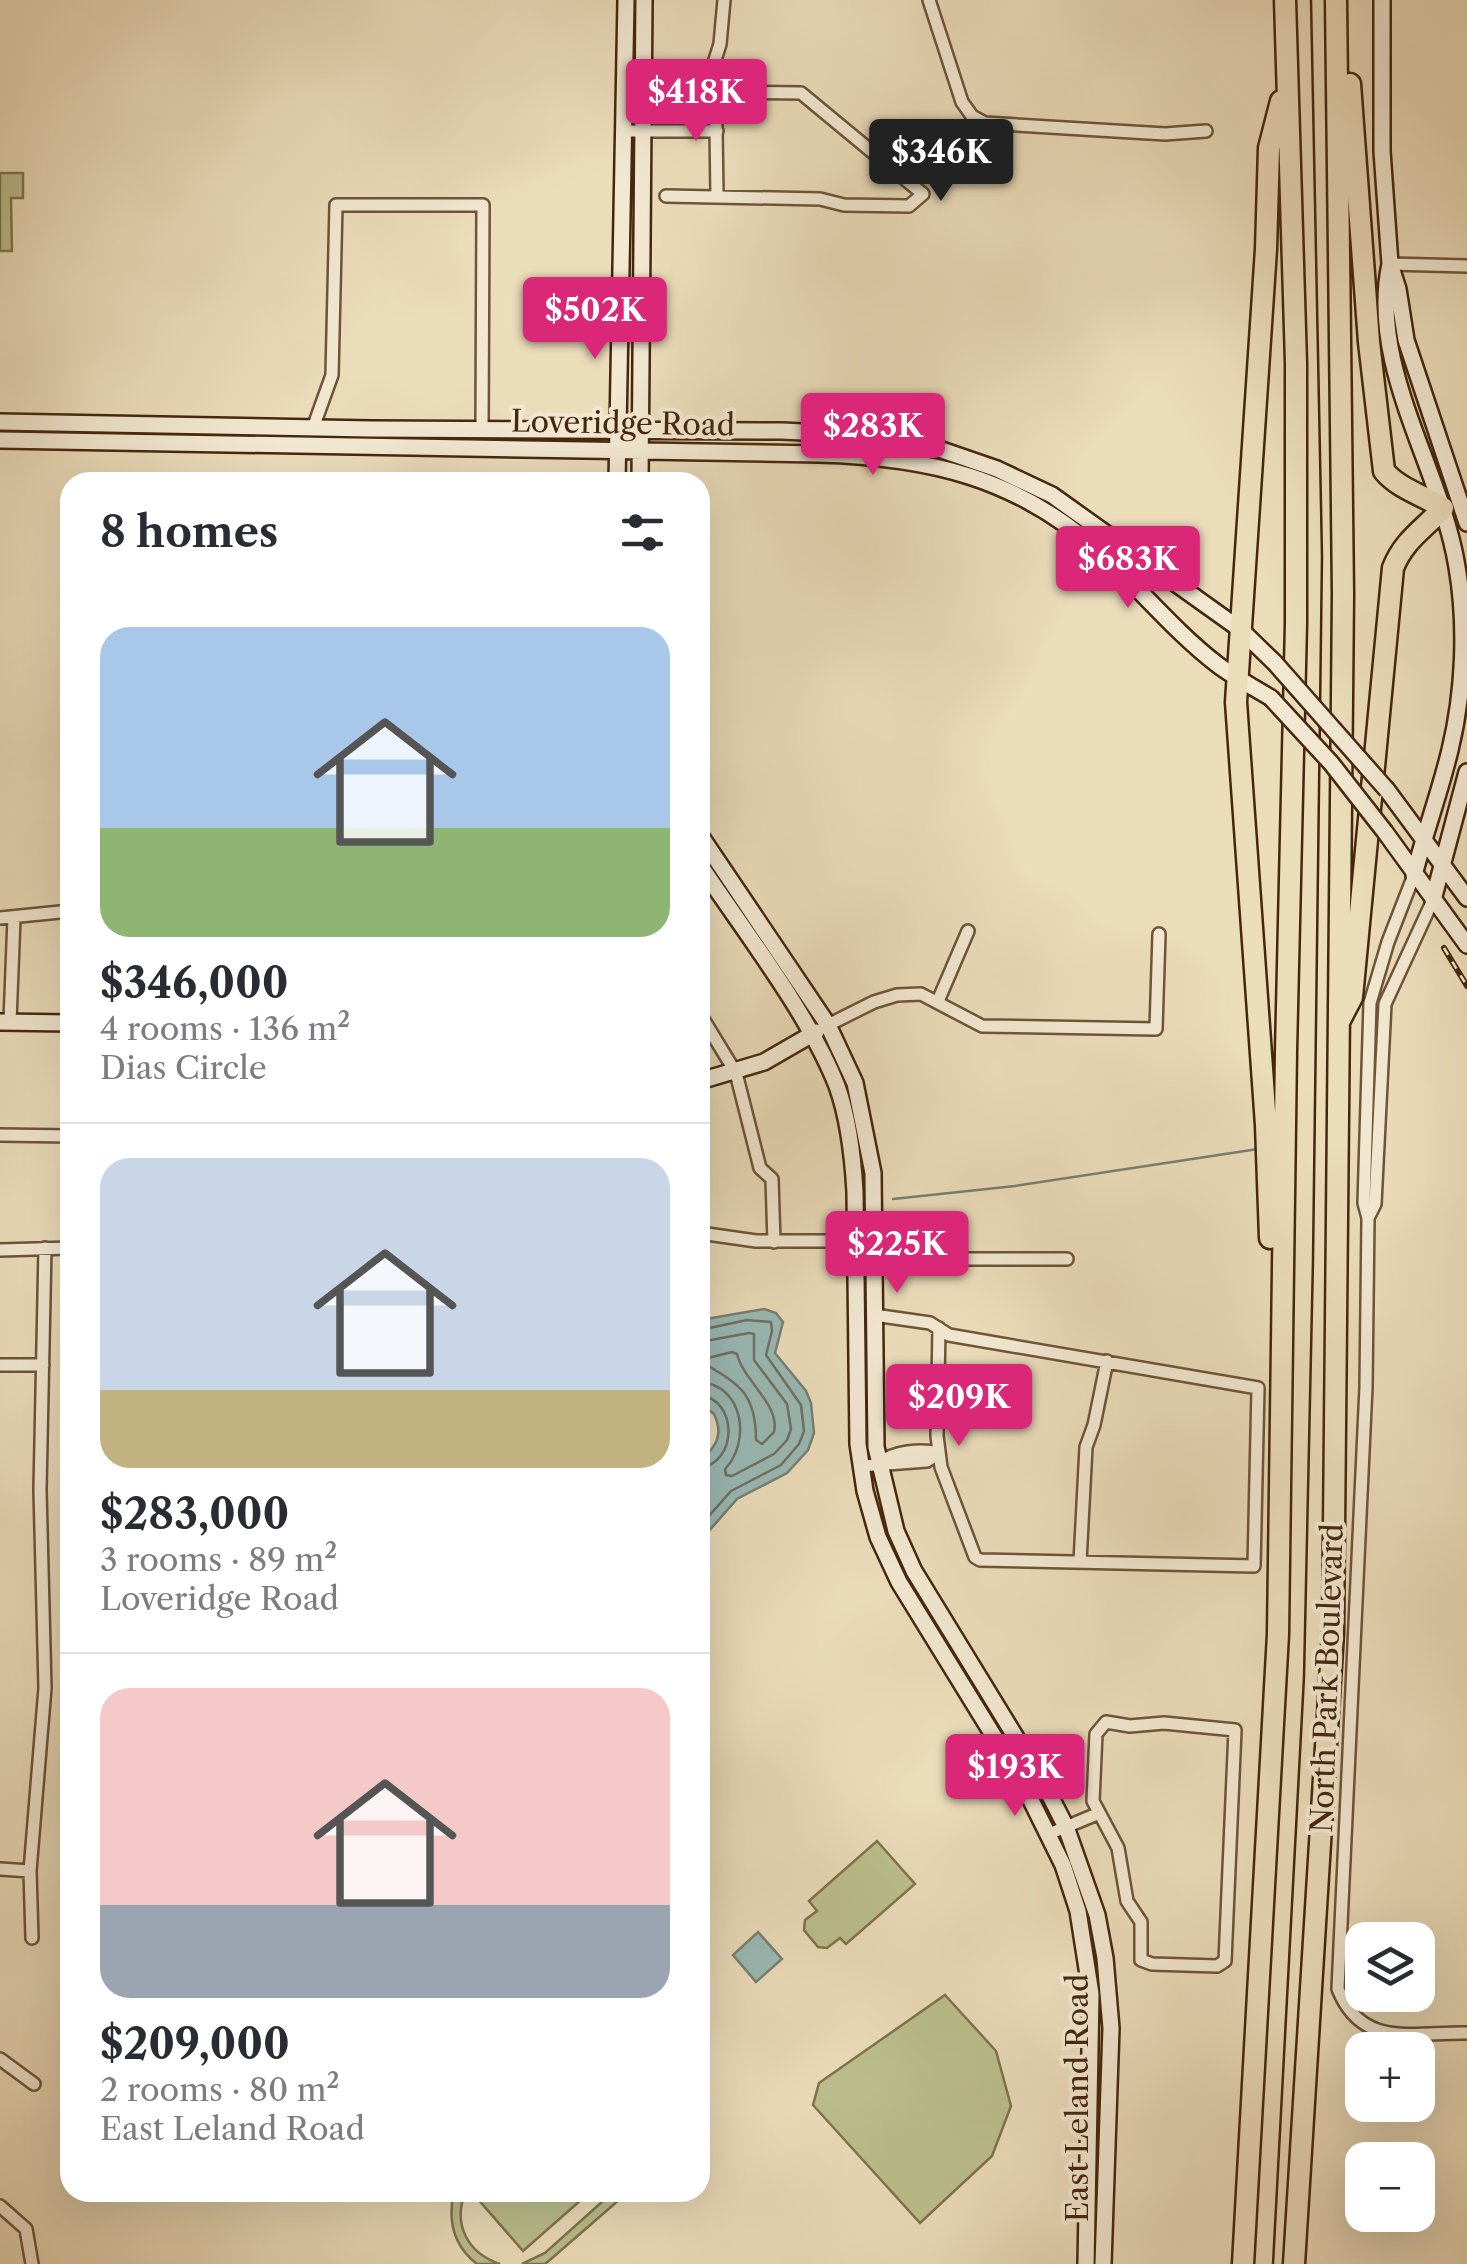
<!DOCTYPE html>
<meta charset="utf-8">
<style>
body{margin:0;font-family:"Libre Caslon Text",serif;background:#f7f7f7;color:#2b2b33;height:100vh;display:flex;flex-direction:column;font-size:38px;white-space:nowrap}
*{box-sizing:border-box;margin:0}
p{font-size:32px;color:#7c7c81}
.icon{flex:none;width:55px;height:55px;fill:none;stroke:currentColor;stroke-width:2;stroke-linecap:round;stroke-linejoin:round}
.map{position:relative;flex:1;overflow:hidden}
.drawer{position:absolute;left:60px;top:472px;width:650px;height:1730px;display:flex;flex-direction:column;background:#fff;border-radius:30px;box-shadow:0 10px 40px #0002}
.drawer>*{flex:none}
.controls{position:absolute;left:1345px;top:1922px;display:grid;gap:20px}
.controls a{display:grid;place-items:center;width:90px;height:90px;border-radius:20px;background:#fff;box-shadow:0 10px 40px #0002;font-size:50px}
.price{position:absolute;translate:-50% -85px;padding:0 22px;border-radius:10px;background:#db2777;color:#fff;font-size:32px;line-height:65px;filter:drop-shadow(0 2px 5px #0008)}
.price::after{content:'';position:absolute;left:50%;top:60px;width:30px;height:22px;margin-left:-15px;background:inherit;clip-path:polygon(0 0,100% 0,50% 100%)}
.price.on{background:#222;color:#fff}
ul{padding:0;list-style:none}
li{display:grid;align-content:center;gap:20px;height:530px;padding:0 40px}
li+li{border-top:2px solid #e1e1e2}
li span{display:grid;place-items:center;height:310px;border-radius:30px;color:#555}
li>.icon{margin-inline-start:auto}
span .icon{width:180px;height:180px;fill:#fffc;stroke-width:1}
li b{font-size:42px}
h2{display:flex;justify-content:space-between;align-items:center;height:120px;padding:0 40px;font-size:42px}
.map>svg:first-child{display:block}
.green{fill:#bbbf8d;stroke:#80734d;stroke-width:2.5}
.water{fill:#99bab6;stroke:#787f72;stroke-width:2.5}
.lines{fill:none;stroke-linecap:round;stroke-linejoin:round}
.shore{stroke:#707062;stroke-width:2.5}
.stream{stroke:#787f72;stroke-width:2.5}
.street-casing{stroke:#6f5438;stroke-width:16}
.secondary-casing{stroke:#46270d;stroke-width:20}
.highway-casing{stroke:#46270d;stroke-width:25}
.street{stroke:#f2e8d2;stroke-width:11}
.secondary{stroke:#f2e8d2;stroke-width:15}
.highway{stroke:#ebdcba;stroke-width:20}
.tram{stroke:#46270d;stroke-width:2.5}
.rail-casing{stroke:#46270d;stroke-width:6}
.rail{stroke:#f2e8d2;stroke-width:2.5;stroke-dasharray:8;stroke-linecap:butt}
.secondary-bridge-casing{stroke:#46270d;stroke-width:20;stroke-linecap:butt}
.secondary-bridge{stroke:#f2e8d2;stroke-width:15}
.labels{text-anchor:middle;dominant-baseline:central;stroke-width:8;stroke-linejoin:round;paint-order:stroke}
.street-label{font-size:30px;fill:#46270d;stroke:#f2e8d2}
</style>
<div class="map">
<svg width="1467" height="2264" viewBox="0 0 1467 2264">
<rect width="100%" height="100%" fill="#ebdcba"/>
<filter id="stains"><feTurbulence type="fractalNoise" baseFrequency=".002" numOctaves="4"/><feColorMatrix values="0 0 0 0 .2 0 0 0 0 .09 0 0 0 0 .02 0 0 0 .5 -.17"/></filter>
<radialGradient id="worn" r=".72"><stop offset=".6" stop-color="#630" stop-opacity="0"/><stop offset="1" stop-color="#630" stop-opacity=".3"/></radialGradient>
<path class="green" d="M0,173H23V198H11L12,251H0Z
M877,1841L915,1884L846,1944L840,1938L827,1948L818,1947L804,1930L805,1920L817,1911L809,1901Z
M945,1995L996,2051L1011,2106L992,2156L920,2223L813,2105L819,2083Z
M483,2192H589V2193L523,2251L477,2198Z
M613,2192L627,2193L551,2259L545,2264H522L545,2253Z
M451,2193H465C453,2224 467,2253 500,2264H477C455,2247 448,2224 453,2196Z"/>
<path class="water" d="M764,1309L776,1313L783,1322L775,1353L806,1391L811,1403L814,1433L808,1450L787,1473L737,1499L700,1541V1461C716,1447 724,1435 714,1414L700,1403V1320Z
M758,1932L782,1959L756,1982L733,1955Z"/>
<g class="lines">
<path class="shore" d="M700,1330L747,1320L771,1322L772,1331L766,1355L801,1405L804,1431L799,1444L781,1465L731,1491L700,1526
M700,1342L749,1333L754,1334V1360L787,1404L791,1429L787,1440L774,1454L732,1476L726,1475L725,1469C751,1442 744,1385 700,1382
M732,1352L737,1354C744,1382 780,1404 774,1432L762,1444L756,1440C756,1395 741,1385 705,1364L708,1358Z
M700,1395C738,1400 738,1462 700,1468"/>
<path class="stream" d="M893,1199L1015,1186L1258,1149"/>
<defs>
<path id="street" d="M929,0L962,102L972,116L985,123L1165,134L1206,131
M624,131H717
M666,196L820,199L844,205L909,206L923,194L801,93L717,92
M717,196L715,60L720,44L724,0
M1390,264L1467,266
M313,428L332,375L336,205H483L482,428
M1414,875L1388,942L1370,1003L1364,1203L1368,1218L1366,1387L1338,1989C1362,2049 1412,2032 1467,2033
M0,918L70,911
M938,1001L968,931
M700,1014L736,1073L760,1168L772,1179L774,1242
M10,1021L14,918
M828,1025L874,1002L897,995L921,994L982,1026L1156,1029L1159,934
M0,1135L70,1136
M1368,1218L1375,1204L1385,1004L1433,900
M700,1233L756,1241H839
M0,1250L70,1248
M856,1259H1067
M874,1315L930,1323L949,1335L1258,1388L1254,1566L980,1560L975,1557L941,1467L937,1436L939,1328
M0,1365H43
M861,1466L927,1461L939,1453C920,1449 895,1451 879,1463
M1080,1562L1086,1447L1094,1425L1107,1361
M1106,1722L1130,1726L1164,1723L1235,1730L1225,1961L1217,1966L1152,1964L1141,1960V1922L1127,1901L1118,1848L1093,1801L1096,1734Z
M1049,1834L1097,1814
M0,1869L30,1871
M32,1938L30,1871L45,1688L40,1490L45,1248
M0,2059L34,2084
M0,2206L26,2229L32,2264"/>
<path id="secondary" d="M1382,0V151L1390,264L1398,289L1406,340L1467,523
M1390,264C1368,367 1441,467 1457,567C1467,626 1464,692 1450,750C1440,792 1425,832 1414,875
M0,422L371,429L782,431L885,436L936,448L997,469L1052,495L1241,630L1275,663
M0,440L818,454C928,457 1017,477 1101,553C1140,589 1176,633 1218,665C1234,677 1253,687 1271,698
M617,482L626,0
M640,482L644,0
M1387,790L1467,898
M1385,832L1467,945
M700,835L828,1025L855,1083L873,1173L876,1447L896,1531L914,1571L1042,1780L1066,1827L1097,1915L1105,1958L1111,2028L1103,2264
M700,865C744,931 809,1014 837,1086C849,1119 853,1157 855,1192L858,1444L865,1491L878,1537L899,1582L1022,1782L1063,1865L1078,1911L1091,1994L1086,2264
M1433,900L1467,772
M0,1022L70,1023
M700,1081L764,1062L816,1032"/>
<path id="highway" d="M1340,1020L1352,997L1393,568C1404,540 1424,529 1443,508C1423,495 1399,489 1384,471L1369,342L1350,84
M1270,1238L1266,1125L1236,702L1266,249L1269,148L1281,101
M1243,2264L1278,1634L1286,1051L1296,623V363L1285,0
M1294,2264L1333,1633L1343,594L1336,0"/>
</defs>
<use href="#street" class="street-casing"/>
<use href="#secondary" class="secondary-casing"/>
<use href="#highway" class="highway-casing"/>
<use href="#street" class="street"/>
<use href="#secondary" class="secondary"/>
<use href="#highway" class="highway"/>
<path class="tram" d="M1273,2264L1304,1677L1313,1260L1322,556L1311,0"/>
<defs>
<path id="rail" d="M1444,948L1467,986"/>
</defs>
<use href="#rail" class="rail-casing"/>
<use href="#rail" class="rail"/>
<defs>
<path id="secondary-bridge" d="M1275,663L1387,790
M1271,698L1331,763L1385,832"/>
</defs>
<use href="#secondary-bridge" class="secondary-bridge-casing"/>
<use href="#secondary-bridge" class="secondary-bridge"/>
</g>
<g class="labels">
<g class="street-label">
<text transform="translate(623 423) rotate(1)">Loveridge Road</text>
<text transform="translate(1327 1678) rotate(-88)">North Park Boulevard</text>
<text transform="translate(1077 2098) rotate(-90)">East Leland Road</text>
</g>
</g>
<rect width="100%" height="100%" filter="url(#stains)"/>
<rect width="100%" height="100%" fill="url(#worn)"/>
</svg>
<div class="controls">
<a><svg class="icon" aria-label="layers" viewBox="0 0 24 24"><path d="M12 4l9 5-9 5-9-5zM3 14l9 5 9-5"/></svg></a>
<a>+</a>
<a>−</a>
</div>
<b class="price" style="left:696px;top:144px">$418K</b>
<b class="price on" style="left:941px;top:204px">$346K</b>
<b class="price" style="left:595px;top:362px">$502K</b>
<b class="price" style="left:873px;top:478px">$283K</b>
<b class="price" style="left:1128px;top:611px">$683K</b>
<b class="price" style="left:897px;top:1296px">$225K</b>
<b class="price" style="left:959px;top:1449px">$209K</b>
<b class="price" style="left:1015px;top:1819px">$193K</b>
<section class="drawer">
<h2>8 homes<svg class="icon" aria-label="filters" viewBox="0 0 24 24"><path d="M4 7h16M4 17h16"/><circle cx="9" cy="7" r="2"/><circle cx="15" cy="17" r="2"/></svg></h2>
<ul>
<li><span style="background:linear-gradient(#a9c7e8 65%,#8fb573 0)"><svg class="icon" aria-label="home" viewBox="0 0 24 24"><path d="M3 11l9-7 9 7M6 9v11h12V9"/></svg></span><div><b>$346,000</b><p>4 rooms · 136 m²</p><p>Dias Circle</p></div></li>
<li><span style="background:linear-gradient(#c9d6e8 75%,#c2b280 0)"><svg class="icon" aria-label="home" viewBox="0 0 24 24"><path d="M3 11l9-7 9 7M6 9v11h12V9"/></svg></span><div><b>$283,000</b><p>3 rooms · 89 m²</p><p>Loveridge Road</p></div></li>
<li><span style="background:linear-gradient(#f6c9c9 70%,#9aa5b1 0)"><svg class="icon" aria-label="home" viewBox="0 0 24 24"><path d="M3 11l9-7 9 7M6 9v11h12V9"/></svg></span><div><b>$209,000</b><p>2 rooms · 80 m²</p><p>East Leland Road</p></div></li>
</ul>
</section>
</div>
